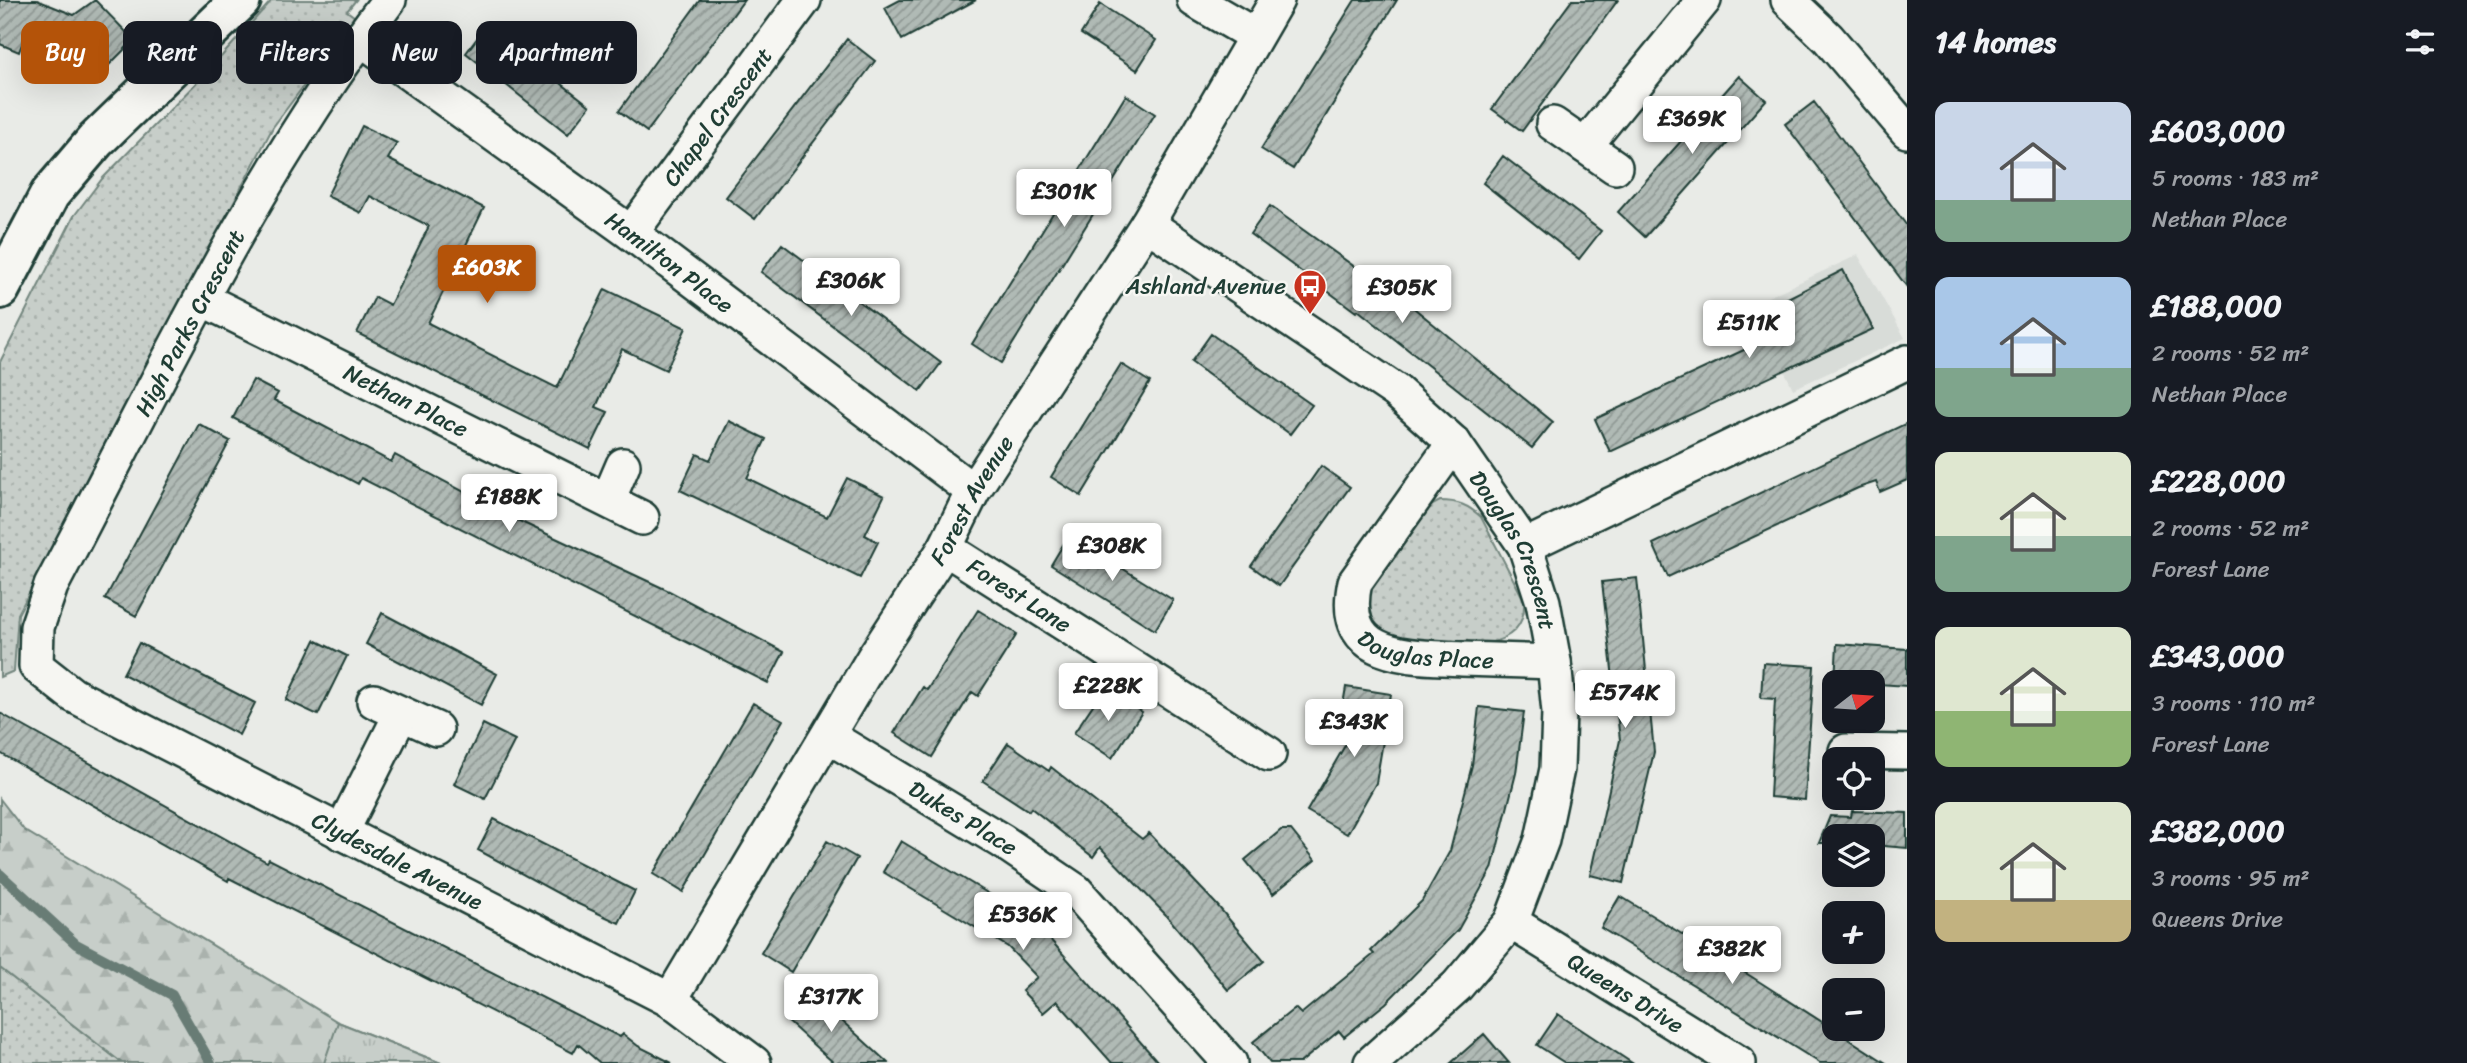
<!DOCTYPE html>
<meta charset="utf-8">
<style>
body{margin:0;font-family:Sriracha,sans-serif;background:#242831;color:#f1f3f6;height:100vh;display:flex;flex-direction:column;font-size:26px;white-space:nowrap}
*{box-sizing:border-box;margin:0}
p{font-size:23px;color:#9ea1a6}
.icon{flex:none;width:38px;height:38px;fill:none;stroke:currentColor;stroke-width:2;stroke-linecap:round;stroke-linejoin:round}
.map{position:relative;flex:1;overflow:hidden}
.details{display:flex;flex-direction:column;background:#171b24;width:560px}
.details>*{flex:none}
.top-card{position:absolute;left:21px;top:21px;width:665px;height:63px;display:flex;gap:14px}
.needle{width:46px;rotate:73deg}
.fabs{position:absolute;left:1822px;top:670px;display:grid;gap:14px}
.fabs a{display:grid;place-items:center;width:63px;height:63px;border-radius:14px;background:#171b24;box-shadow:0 7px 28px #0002;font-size:35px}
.price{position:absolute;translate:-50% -60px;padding:0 16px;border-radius:7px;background:#fff;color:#222;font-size:23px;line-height:46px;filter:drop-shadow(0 2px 4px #0008)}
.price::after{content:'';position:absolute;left:50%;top:42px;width:21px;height:16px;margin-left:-10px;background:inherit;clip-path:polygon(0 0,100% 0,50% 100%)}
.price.current{background:#b45309;color:#fff}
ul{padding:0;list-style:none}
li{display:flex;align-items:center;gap:21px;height:175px;padding:0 28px}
li span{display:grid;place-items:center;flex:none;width:196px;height:140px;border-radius:14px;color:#555}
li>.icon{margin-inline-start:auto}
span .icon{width:84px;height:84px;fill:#fffc;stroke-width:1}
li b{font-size:30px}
h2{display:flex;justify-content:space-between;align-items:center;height:84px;padding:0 28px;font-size:30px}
.chip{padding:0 24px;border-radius:14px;background:#171b24;box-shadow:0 7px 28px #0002;font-size:24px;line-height:63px}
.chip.current{background:#b45309;color:#fff}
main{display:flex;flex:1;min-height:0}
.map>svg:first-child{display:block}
.built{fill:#d8dcd8}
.grass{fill:url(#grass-dots);stroke:#73867e;stroke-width:2}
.forest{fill:url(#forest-firs);stroke:#73867e;stroke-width:2}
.park{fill:url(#park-tufts);stroke:#73867e;stroke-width:2}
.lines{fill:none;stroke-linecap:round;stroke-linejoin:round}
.stream{stroke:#687c75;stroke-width:10}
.building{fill:url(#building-hatch);stroke:#1f3d34;stroke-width:2}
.street-casing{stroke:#1f3d34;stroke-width:38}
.secondary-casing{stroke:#1f3d34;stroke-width:44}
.street{stroke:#f6f6f2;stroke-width:33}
.secondary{stroke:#f6f6f2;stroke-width:38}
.labels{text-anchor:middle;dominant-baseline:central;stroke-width:5;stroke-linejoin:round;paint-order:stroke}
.street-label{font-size:23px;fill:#1f3d34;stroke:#f6f6f2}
.poi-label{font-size:23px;fill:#1f3d34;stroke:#f6f6f2;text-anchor:end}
</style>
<main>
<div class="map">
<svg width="1907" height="1063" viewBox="0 0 1907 1063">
<defs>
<pattern id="grass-dots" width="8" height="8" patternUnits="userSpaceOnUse" patternTransform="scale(1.75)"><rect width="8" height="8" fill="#c7cec9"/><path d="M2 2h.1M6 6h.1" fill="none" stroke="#aab2ad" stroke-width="1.8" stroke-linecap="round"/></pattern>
<pattern id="forest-firs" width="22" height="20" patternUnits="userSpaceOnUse" patternTransform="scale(1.75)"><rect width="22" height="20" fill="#c7cec9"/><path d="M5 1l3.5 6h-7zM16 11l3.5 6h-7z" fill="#aab2ad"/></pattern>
<pattern id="park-tufts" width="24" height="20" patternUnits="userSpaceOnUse" patternTransform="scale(1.75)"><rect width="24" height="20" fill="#c7cec9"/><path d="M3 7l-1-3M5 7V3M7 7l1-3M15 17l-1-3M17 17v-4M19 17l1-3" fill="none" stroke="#aab2ad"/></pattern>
<pattern id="building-hatch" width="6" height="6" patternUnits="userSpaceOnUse" patternTransform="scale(1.75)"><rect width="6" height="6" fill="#b0bab5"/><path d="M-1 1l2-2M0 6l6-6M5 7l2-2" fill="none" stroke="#8f9894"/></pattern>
</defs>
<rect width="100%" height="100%" fill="#e9ebe7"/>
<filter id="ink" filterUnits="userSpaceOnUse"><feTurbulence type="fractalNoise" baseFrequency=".0143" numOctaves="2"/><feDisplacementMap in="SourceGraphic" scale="14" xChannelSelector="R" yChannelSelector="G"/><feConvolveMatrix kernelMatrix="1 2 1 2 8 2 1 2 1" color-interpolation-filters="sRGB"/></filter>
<g filter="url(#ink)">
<path class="built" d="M1858,255L1905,338L1793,389L1753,304Z"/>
<path class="grass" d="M272,0H356L347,11L355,17L273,127L18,614L14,671L0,677V362L74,216L102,179L211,68Z
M1440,501C1458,501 1468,505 1481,517L1524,600C1529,664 1430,643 1391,641L1376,626L1367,605L1372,582L1425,509Z
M0,968L122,1063H0Z"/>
<path class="forest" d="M0,799L24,830L338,1022L441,1063H122L0,968Z"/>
<path class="park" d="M338,1022L441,1063H324Z"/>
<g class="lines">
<path class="stream" d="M0,874L76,944L172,995L211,1063"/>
</g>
<path class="building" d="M0,0H37L74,15L95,0L134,40L90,84L70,63L67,66L56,55L23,41L19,52L0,44Z
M700,0H744L647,132L619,111Z
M900,0H976L902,40L885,8Z
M1355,0H1397L1293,169L1261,149Z
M1572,0H1618L1522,131L1492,109Z
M1100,4L1156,40L1137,70L1081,34Z
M487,25L590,106L568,134L466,53Z
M847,39L875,61L755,219L726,197Z
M1739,76L1766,100L1645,237L1618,212Z
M1126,95L1155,114L1001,363L972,344Z
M1814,102L1907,226V287L1785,124Z
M362,126L397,143L388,159L484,208L428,323L557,388L605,289L686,328L666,370L622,349L596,407L608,412L590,449L357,333L375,297L390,305L429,226L370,196L361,213L327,196Z
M1503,156L1601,231L1579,259L1483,183Z
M1270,206L1362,272L1365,268L1553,422L1532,448L1358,310L1356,312L1250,234Z
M782,244L941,363L920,391L761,272Z
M1843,270L1873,329L1610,452L1595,419L1772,337L1760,312Z
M1211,334L1312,405L1290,434L1191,362Z
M1121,364L1150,382L1081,496L1051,477Z
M253,380L278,393L274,400L391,462L395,455L515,519L669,591L784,652L768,683L361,478L358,484L233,418Z
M729,421L766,439L747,478L790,499L827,517L847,478L884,496L865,535L878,542L860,578L680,490L697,454L710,460Z
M1907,423V480L1880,492L1876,482L1858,488L1668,577L1653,544Z
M199,424L230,441L136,616L105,599Z
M1321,466L1350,487L1279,586L1251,566Z
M1069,535L1173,600L1155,630L1051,565Z
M1637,578L1654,752L1623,883L1590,875L1620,740L1602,582Z
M978,610L1017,634L978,696L972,692L932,757L894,733L923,687L927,690Z
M382,613L497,674L481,705L366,644Z
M315,640L347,656L318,715L286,700Z
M139,643L255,703L239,735L123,674Z
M1837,644L1907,649V686L1835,681Z
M1763,663L1814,666L1805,800L1770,797L1775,699L1761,698Z
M1105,687L1142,712L1112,758L1074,733Z
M1346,687L1391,694L1376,783L1347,834L1307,811L1347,742L1337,740Z
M753,703L783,720L683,892L653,874Z
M1479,707L1524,712L1516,773L1492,869L1458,930L1386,1003L1344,1037L1339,1031L1300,1063H1270L1253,1042L1295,1008L1301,1014L1374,954L1371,951L1422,901L1450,851L1472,765Z
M0,713L267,862L269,859L620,1037L623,1034L638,1046L672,1063H600L578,1044L573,1053L229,878L228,881L0,753Z
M483,724L515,740L485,799L454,784Z
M1008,743L1049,771L1051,767L1142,839L1149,833L1217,905L1264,961L1228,990L1167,916L1100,847L1093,857L1031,808L1029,811L983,781Z
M1852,811L1907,813V848L1872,845V836H1834V843H1819L1830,816L1851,817Z
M494,819L635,891L619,923L574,902L478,850Z
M1281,830H1291L1315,860L1273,894L1245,860Z
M827,841L857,858L791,972L761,953Z
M901,841L1034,921L1159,1063H1112L1057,1001L1043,1013L1022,991L1037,977L1008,947L883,872Z
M1620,896L1752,977L1886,1063H1820L1601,928Z
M810,992L853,1031L888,1063H834L818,1049L785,1019Z
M1558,1014L1582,1030L1632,1063H1565L1537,1045Z
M1484,1034L1509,1063H1451Z"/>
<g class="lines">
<defs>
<g id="street">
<path id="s1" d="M389,0C252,179 156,387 51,586L37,627L36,666L73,695L670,1000L754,1063"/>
<path d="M1194,0L1254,35"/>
<path d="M1788,0L1828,38L1907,131"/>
<path id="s2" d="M360,38L631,233L973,491"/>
<path d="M1553,124L1615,167"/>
<path d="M1585,146L1704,0"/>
<path id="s3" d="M1147,224L1396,391L1454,443L1525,546L1543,602L1554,662L1559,712L1557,769L1542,840L1511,922L1457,986L1371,1063"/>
<path id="s4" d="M631,233L804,0"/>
<path id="s5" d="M202,299L642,518"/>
<path id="s6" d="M1454,443L1355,582C1338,660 1407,656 1462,659C1493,660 1524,661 1554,662"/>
<path d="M608,500L623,465"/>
<path d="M1525,546L1907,362"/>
<path id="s7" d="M945,548L1269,754"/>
<path d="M374,701L436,729"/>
<path id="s8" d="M828,736L1002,841L1076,891L1230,1063"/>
<path d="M1846,751L1907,752"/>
<path d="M341,833L401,714"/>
<path id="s9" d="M1511,922L1739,1063"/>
<path id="s10" d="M670,1000L874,657L945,548L973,491L1147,224L1277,0"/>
</g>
<path id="secondary" d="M0,289L50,194L96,140L241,0"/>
</defs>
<use href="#street" class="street-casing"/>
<use href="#secondary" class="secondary-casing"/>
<use href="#street" class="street"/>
<use href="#secondary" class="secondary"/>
</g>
</g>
<defs>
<symbol id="bus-pin" viewBox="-11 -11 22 30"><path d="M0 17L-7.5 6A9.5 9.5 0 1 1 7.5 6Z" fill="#c8321e" stroke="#f6f6f2"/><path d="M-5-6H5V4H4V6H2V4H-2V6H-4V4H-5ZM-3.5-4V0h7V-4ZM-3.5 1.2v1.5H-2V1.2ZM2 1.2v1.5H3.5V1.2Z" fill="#fff"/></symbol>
</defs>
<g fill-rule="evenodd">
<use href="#bus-pin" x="1291" y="267" width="38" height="52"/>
</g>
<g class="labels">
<g class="street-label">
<text stroke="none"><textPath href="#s4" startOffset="145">Chapel Crescent</textPath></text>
<text stroke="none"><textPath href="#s2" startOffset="382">Hamilton Place</textPath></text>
<text transform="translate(190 323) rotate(-62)">High Parks Crescent</text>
<text stroke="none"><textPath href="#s5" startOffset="228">Nethan Place</textPath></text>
<text stroke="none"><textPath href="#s10" startOffset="584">Forest Avenue</textPath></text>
<text stroke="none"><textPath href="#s3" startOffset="502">Douglas Crescent</textPath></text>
<text stroke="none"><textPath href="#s7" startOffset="88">Forest Lane</textPath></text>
<text stroke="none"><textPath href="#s6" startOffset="294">Douglas Place</textPath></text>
<text stroke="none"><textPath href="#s8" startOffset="158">Dukes Place</textPath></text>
<text stroke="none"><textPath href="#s1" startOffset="1171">Clydesdale Avenue</textPath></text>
<text stroke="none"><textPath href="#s9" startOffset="135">Queens Drive</textPath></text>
</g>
<g class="poi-label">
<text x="1286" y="286">Ashland Avenue</text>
</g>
</g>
</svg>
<div class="fabs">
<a><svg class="needle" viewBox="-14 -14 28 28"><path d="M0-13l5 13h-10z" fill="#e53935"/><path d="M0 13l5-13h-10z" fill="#9ea1a6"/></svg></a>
<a><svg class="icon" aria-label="locate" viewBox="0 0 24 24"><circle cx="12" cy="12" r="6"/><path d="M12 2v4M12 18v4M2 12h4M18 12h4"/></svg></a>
<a><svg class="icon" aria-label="layers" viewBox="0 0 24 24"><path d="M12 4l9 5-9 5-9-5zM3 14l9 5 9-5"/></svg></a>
<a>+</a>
<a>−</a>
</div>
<b class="price" style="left:1692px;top:156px">£369K</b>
<b class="price" style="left:1064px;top:229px">£301K</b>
<b class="price current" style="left:487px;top:305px">£603K</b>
<b class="price" style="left:851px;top:318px">£306K</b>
<b class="price" style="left:1402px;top:325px">£305K</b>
<b class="price" style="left:1749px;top:360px">£511K</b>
<b class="price" style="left:509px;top:534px">£188K</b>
<b class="price" style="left:1112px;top:583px">£308K</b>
<b class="price" style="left:1108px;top:723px">£228K</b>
<b class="price" style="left:1625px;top:730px">£574K</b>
<b class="price" style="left:1354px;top:759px">£343K</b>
<b class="price" style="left:1023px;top:952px">£536K</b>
<b class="price" style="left:1732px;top:986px">£382K</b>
<b class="price" style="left:831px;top:1034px">£317K</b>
<div class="top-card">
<a class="chip current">Buy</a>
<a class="chip">Rent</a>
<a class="chip">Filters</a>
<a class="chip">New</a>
<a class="chip">Apartment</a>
</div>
</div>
<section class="details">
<h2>14 homes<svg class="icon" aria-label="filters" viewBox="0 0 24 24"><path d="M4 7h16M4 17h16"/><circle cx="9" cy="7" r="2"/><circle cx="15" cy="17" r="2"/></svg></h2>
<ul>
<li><span style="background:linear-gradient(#c9d6e8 70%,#7fa58c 0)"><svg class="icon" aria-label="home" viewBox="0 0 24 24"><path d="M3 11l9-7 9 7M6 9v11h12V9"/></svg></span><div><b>£603,000</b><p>5 rooms · 183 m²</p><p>Nethan Place</p></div></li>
<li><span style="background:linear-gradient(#a9c7e8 65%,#7fa58c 0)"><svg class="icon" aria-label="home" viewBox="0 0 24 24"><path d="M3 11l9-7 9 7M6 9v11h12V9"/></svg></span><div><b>£188,000</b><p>2 rooms · 52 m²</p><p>Nethan Place</p></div></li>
<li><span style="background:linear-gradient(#dfe7d0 60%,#7fa58c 0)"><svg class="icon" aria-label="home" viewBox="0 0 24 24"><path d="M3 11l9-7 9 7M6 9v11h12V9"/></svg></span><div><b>£228,000</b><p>2 rooms · 52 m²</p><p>Forest Lane</p></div></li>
<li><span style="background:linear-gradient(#dfe7d0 60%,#8fb573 0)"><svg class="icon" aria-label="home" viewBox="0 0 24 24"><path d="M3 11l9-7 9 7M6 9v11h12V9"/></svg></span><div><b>£343,000</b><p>3 rooms · 110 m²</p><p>Forest Lane</p></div></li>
<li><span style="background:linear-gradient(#dfe7d0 70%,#c2b280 0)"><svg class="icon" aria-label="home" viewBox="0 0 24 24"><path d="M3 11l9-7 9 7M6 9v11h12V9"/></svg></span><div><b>£382,000</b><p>3 rooms · 95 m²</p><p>Queens Drive</p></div></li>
</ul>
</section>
</main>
